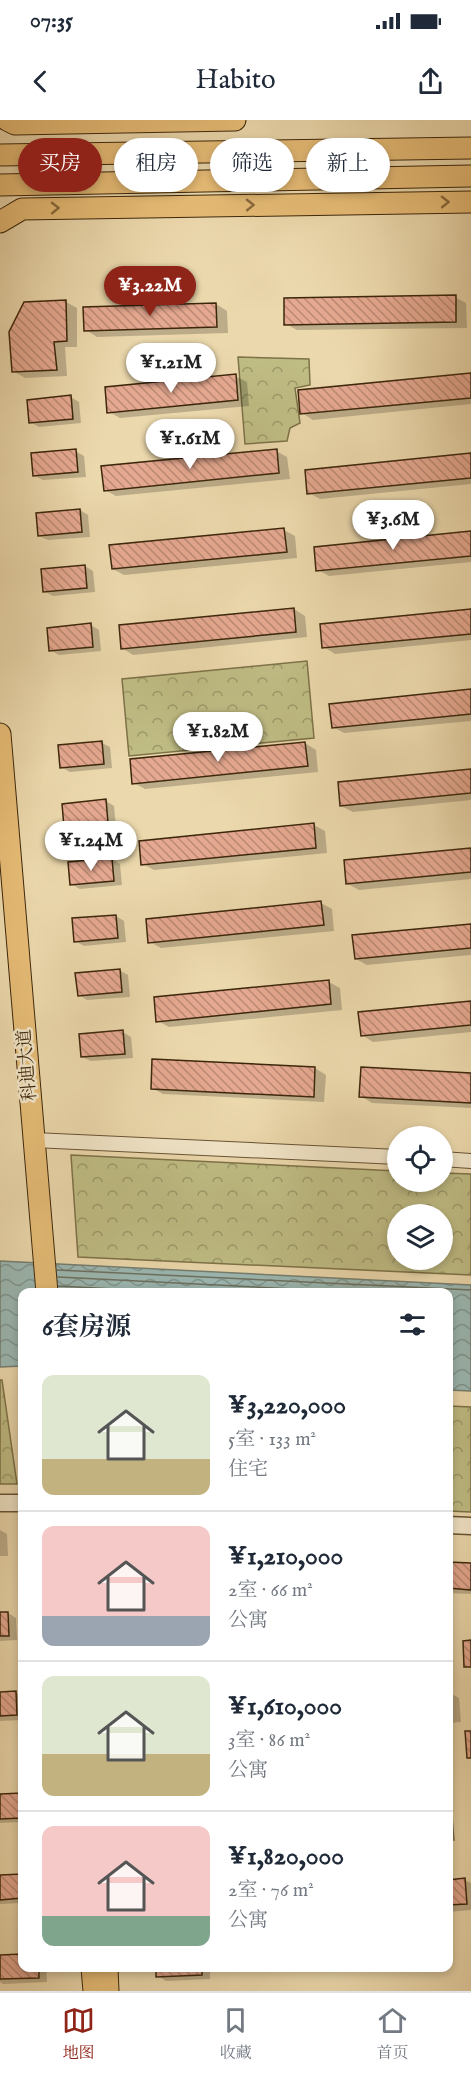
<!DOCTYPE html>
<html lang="zh">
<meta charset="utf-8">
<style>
body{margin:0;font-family:"IM FELL English","Noto Serif SC",serif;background:#f2f2f3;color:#1f2937;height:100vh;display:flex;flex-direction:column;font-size:22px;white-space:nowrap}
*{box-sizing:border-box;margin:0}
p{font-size:20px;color:#747a83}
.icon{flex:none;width:33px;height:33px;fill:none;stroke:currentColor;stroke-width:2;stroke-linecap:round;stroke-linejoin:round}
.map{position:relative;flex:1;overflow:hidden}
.panel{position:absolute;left:18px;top:1168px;width:435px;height:684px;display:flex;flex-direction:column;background:#fff;border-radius:12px;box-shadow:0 3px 9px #0003}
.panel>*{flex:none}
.top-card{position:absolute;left:18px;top:18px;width:435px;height:54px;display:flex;gap:12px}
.fabs{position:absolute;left:387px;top:1006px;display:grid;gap:12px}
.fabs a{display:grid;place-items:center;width:66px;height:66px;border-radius:50%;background:#fff;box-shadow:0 3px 9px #0003;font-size:30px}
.price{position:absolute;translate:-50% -51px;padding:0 14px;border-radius:21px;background:#fff;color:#222;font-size:20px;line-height:39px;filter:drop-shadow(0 2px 3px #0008)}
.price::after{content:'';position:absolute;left:50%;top:36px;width:18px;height:14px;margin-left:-9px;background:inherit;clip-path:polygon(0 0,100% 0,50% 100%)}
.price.active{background:#8f2418;color:#fff}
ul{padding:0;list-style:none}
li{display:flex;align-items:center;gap:18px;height:150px;padding:0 24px}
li+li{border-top:2px solid #e0e1e3}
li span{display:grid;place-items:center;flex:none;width:168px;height:120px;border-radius:12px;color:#555}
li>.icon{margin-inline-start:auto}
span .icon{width:72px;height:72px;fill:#fffc;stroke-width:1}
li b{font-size:26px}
h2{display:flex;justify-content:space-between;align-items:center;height:72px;padding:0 24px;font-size:26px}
.pill{padding:0 21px;border-radius:27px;background:#fff;box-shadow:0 3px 9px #0003;font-size:21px;line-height:54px}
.pill.active{background:#8f2418;color:#fff}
.status{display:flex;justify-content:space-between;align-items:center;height:42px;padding:0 30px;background:#fff;direction:ltr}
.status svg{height:16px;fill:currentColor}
header{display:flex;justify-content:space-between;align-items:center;height:78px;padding:0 24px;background:#fff;font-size:27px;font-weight:600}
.tabs{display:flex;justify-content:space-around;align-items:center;height:84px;border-top:2px solid #e0e1e3;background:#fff;font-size:16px;color:#747a83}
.tabs a{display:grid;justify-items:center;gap:3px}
.tabs .active{color:#8f2418}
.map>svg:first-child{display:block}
.park{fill:url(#park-crowns);stroke:#7e7248;stroke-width:1.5;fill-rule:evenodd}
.water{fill:url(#water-waves);stroke:#757e70;stroke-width:1.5}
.shadow{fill:#0003}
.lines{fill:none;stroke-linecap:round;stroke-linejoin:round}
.shore{stroke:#6c7060;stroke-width:1.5}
.building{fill:url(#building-back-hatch);stroke:#3d270c;stroke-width:1.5}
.minor-casing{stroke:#685334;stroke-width:16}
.tertiary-casing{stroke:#685334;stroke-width:19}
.primary-casing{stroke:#3d270c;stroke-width:23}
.minor{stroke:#f2e6c9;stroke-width:14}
.tertiary{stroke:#f2e6c9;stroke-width:16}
.primary{stroke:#e6bc76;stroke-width:21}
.oneway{stroke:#896a3c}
.labels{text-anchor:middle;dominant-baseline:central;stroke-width:5;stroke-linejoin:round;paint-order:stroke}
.street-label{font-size:18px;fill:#3d270c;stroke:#f2e6c9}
</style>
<div class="status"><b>07:35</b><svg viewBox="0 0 49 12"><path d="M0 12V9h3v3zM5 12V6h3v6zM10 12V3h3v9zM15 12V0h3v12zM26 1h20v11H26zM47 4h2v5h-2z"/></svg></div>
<header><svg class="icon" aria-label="back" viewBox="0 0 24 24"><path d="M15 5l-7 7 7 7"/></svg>Habito<svg class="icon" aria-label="share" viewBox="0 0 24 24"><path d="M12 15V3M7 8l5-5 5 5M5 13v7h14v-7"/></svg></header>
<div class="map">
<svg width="471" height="1871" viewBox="0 0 471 1871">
<defs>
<pattern id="park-crowns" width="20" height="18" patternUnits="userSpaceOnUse" patternTransform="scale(1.5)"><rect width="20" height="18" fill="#bfbc84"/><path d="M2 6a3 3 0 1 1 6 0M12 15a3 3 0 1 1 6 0" fill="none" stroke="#9c996a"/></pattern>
<pattern id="water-waves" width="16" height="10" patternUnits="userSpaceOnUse" patternTransform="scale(1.5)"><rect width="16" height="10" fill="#9bb8b3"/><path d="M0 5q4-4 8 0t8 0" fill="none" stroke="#809690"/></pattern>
<pattern id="building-back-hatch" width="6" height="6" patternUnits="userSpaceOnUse" patternTransform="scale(1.5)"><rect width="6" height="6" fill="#e5a890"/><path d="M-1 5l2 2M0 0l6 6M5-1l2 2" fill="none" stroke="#bb8974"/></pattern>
</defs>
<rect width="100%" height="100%" fill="#ebd8ac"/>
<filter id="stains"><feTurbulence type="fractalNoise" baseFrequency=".00333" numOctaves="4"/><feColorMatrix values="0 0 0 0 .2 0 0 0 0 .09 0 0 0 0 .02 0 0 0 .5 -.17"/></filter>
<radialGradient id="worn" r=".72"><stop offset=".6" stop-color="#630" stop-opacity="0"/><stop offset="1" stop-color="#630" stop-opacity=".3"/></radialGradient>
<path class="park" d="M238,237L309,239L310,265L295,268L300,303L290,308L287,321L245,324Z
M307,541L314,618L129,636L122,559Z
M71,1035L397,1051L398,1062H442L443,1053L471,1054V1155L78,1137ZM398,1095H442V1140H398Z
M0,1260H2L17,1364H0Z
M449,1286L471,1287V1392L449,1391Z
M448,1648L454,1720H448Z"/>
<path class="water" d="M0,1141L471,1165V1271L449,1270L448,1173H22V1246L0,1247Z"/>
<path class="shadow" d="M455,177L466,183L467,208L297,210L286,204Z
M66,182L77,188V227H65L67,256L25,258L13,251Z
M216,184L227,191L228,213L97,217L86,210L85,188Z
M471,255V284L313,300L302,293Z
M235,256L247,262L249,286L120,298L109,292Z
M71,277L79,282L81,303L39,307L30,302Z
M75,331L84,336L86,357L43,360L35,356Z
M276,331L287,337L290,359L116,376L105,370Z
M471,335V364L320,379L309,373Z
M80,390L88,395L90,417L48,420L39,416Z
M284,410L295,416L297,438L124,455L113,449Z
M471,413V442L329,456L318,450Z
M85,446L93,451L95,472L53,476L44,471Z
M294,489L305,496L307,517L133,535L122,528Z
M471,491V520L335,534L324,527Z
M91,505L99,510L101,531L59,535L50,530Z
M471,571V601L344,613L333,607Z
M102,623L110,627L112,648L70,652L61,647Z
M305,623L316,630L318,652L145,669L134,663Z
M471,651V680L353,692L341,686Z
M106,681L114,686L116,707L74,711L65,706Z
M314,705L325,711L327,733L154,750L143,744Z
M471,729V759L359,770L348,764Z
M112,739L120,744L122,765L80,769L71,764Z
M321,783L332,789L334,811L161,828L150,822Z
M116,796L124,801L126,822L84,826L75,821Z
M471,805V835L367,845L356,839Z
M119,850L128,855L130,877L87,880L79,875Z
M329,862L340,868L342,890L169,907L158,901Z
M471,883V912L373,922L362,915Z
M123,912L131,917L133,938L91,941L82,937Z
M315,948L326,955L324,982L163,974L152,968Z
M471,954V988L372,983L361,976Z
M0,1410L7,1414L8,1436H0Z
M448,1443L471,1445V1474L448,1473Z
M0,1493H8L16,1498L17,1520L0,1521Z
M448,1572L459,1578L461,1602L448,1603Z
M0,1573H16L22,1577V1600L0,1601Z
M22,1675V1702L0,1703V1676Z
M22,1756V1783L0,1784V1757Z
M465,1760L471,1763V1790L448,1792V1761Z
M22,1836V1848H46L47,1862L3,1864L0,1862V1837Z
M157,1848H210V1859L166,1861L158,1856Z"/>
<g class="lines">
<path class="shore" d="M57,1150L471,1170
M58,1157L371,1173
M58,1166L190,1173"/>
</g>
<path class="building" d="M456,175V202L284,205V178Z
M66,180L67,221L54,222L57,250L12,252L9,212L24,182Z
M216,183L217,207L84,211L83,187Z
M471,253V278L300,294L298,270Z
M236,254L238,280L107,293L105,267Z
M71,275L73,299L29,303L27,280Z
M76,329L78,352L33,356L31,333Z
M277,329L279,353L104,371L101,346Z
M471,333V358L307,374L305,350Z
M80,389L82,412L38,416L36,393Z
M284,408L287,432L112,449L109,425Z
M471,411V436L316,451L314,427Z
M85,445L87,468L43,472L41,449Z
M294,488L296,512L121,529L119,505Z
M471,489V514L322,528L320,504Z
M91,503L93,527L49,531L47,508Z
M471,569V594L332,608L329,584Z
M102,621L104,644L60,648L58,625Z
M305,622L308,646L132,664L130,639Z
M471,649V673L340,686L338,662Z
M106,679L108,703L64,707L62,684Z
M314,703L316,728L141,745L139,721Z
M471,728V752L346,764L344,740Z
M112,738L114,761L70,765L68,742Z
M321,781L324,805L148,823L146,799Z
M116,795L118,818L74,822L72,798Z
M471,804V828L355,839L352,815Z
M120,849L122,872L78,876L75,853Z
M329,860L331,884L156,902L154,877Z
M471,881V905L361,916L358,892Z
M123,910L125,934L81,937L79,914Z
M152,939L315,947L314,977L151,969Z
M361,947L471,953V983L359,977Z
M448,1442L471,1443V1470L448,1468Z
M0,1492H8L9,1516H0Z
M471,1520V1547H464L463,1521Z
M16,1571L17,1595L0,1596V1572Z
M465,1611H471V1638H467Z
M22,1673V1698L0,1699V1674Z
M22,1754V1778L0,1780V1755Z
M465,1758L467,1784L448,1785V1760Z
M22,1834V1848H39V1858L0,1859V1835Z
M156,1848H202V1855L156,1857Z"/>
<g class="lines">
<defs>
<path id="minor" d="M34,1020L398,1037
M442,1039L471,1041"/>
<path id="tertiary" d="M0,1383H22
M448,1405L471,1406"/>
<path id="primary" d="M7,0L15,4L235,0
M0,35L471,28
M0,65L471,56
M0,102L22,89L471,82
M0,614L47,1173
M92,1848L94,1871
M107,1848L108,1871"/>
</defs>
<use href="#minor" class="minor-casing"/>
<use href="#tertiary" class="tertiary-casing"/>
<use href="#primary" class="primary-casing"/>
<use href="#minor" class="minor"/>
<use href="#tertiary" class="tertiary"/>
<use href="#primary" class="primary"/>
</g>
<defs><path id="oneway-chevron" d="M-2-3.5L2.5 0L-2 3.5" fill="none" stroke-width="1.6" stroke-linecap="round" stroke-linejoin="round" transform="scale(1.5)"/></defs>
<g class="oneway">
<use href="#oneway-chevron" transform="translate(445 82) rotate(-1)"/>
<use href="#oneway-chevron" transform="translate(250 85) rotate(-1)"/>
<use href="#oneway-chevron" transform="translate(55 88) rotate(-1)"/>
</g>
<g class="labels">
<g class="street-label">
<text transform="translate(28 945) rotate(-95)">科迪大道</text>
</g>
</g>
<rect width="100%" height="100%" filter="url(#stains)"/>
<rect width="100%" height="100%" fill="url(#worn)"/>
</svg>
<div class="fabs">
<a><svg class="icon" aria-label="locate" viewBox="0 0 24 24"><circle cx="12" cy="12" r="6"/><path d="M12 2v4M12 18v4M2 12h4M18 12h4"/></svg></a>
<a><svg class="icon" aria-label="layers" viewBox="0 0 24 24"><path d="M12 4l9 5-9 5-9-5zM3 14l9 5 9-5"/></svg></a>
</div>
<b class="price active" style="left:150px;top:197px">¥3.22M</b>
<b class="price" style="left:171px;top:274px">¥1.21M</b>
<b class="price" style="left:190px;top:350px">¥1.61M</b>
<b class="price" style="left:393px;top:431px">¥3.6M</b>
<b class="price" style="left:218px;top:643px">¥1.82M</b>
<b class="price" style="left:91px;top:752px">¥1.24M</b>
<div class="top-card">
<a class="pill active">买房</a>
<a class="pill">租房</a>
<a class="pill">筛选</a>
<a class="pill">新上</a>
</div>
<section class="panel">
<h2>6套房源<svg class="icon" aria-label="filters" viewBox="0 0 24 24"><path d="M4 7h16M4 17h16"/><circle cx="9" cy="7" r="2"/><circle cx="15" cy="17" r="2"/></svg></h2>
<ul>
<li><span style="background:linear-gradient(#dfe7d0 70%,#c2b280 0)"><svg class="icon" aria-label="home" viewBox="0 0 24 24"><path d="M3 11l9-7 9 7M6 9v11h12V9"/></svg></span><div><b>¥3,220,000</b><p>5室 · 133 m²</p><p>住宅</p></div></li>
<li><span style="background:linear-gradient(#f6c9c9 75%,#9aa5b1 0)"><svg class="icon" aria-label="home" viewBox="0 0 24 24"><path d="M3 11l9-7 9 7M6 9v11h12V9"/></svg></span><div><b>¥1,210,000</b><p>2室 · 66 m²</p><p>公寓</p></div></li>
<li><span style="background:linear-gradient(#dfe7d0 65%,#c2b280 0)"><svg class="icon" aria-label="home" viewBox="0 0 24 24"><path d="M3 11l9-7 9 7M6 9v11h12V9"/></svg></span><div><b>¥1,610,000</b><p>3室 · 86 m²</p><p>公寓</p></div></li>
<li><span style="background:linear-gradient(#f6c9c9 75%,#7fa58c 0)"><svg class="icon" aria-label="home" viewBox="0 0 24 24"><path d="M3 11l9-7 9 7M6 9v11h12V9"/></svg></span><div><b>¥1,820,000</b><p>2室 · 76 m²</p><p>公寓</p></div></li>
</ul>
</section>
</div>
<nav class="tabs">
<a class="active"><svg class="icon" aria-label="map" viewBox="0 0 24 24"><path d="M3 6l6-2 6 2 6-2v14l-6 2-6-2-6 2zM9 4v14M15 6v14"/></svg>地图</a>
<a><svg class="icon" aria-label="saved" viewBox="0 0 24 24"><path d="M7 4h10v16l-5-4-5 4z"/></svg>收藏</a>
<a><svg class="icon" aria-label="home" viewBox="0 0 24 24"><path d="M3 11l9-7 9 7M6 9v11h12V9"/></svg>首页</a>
</nav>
